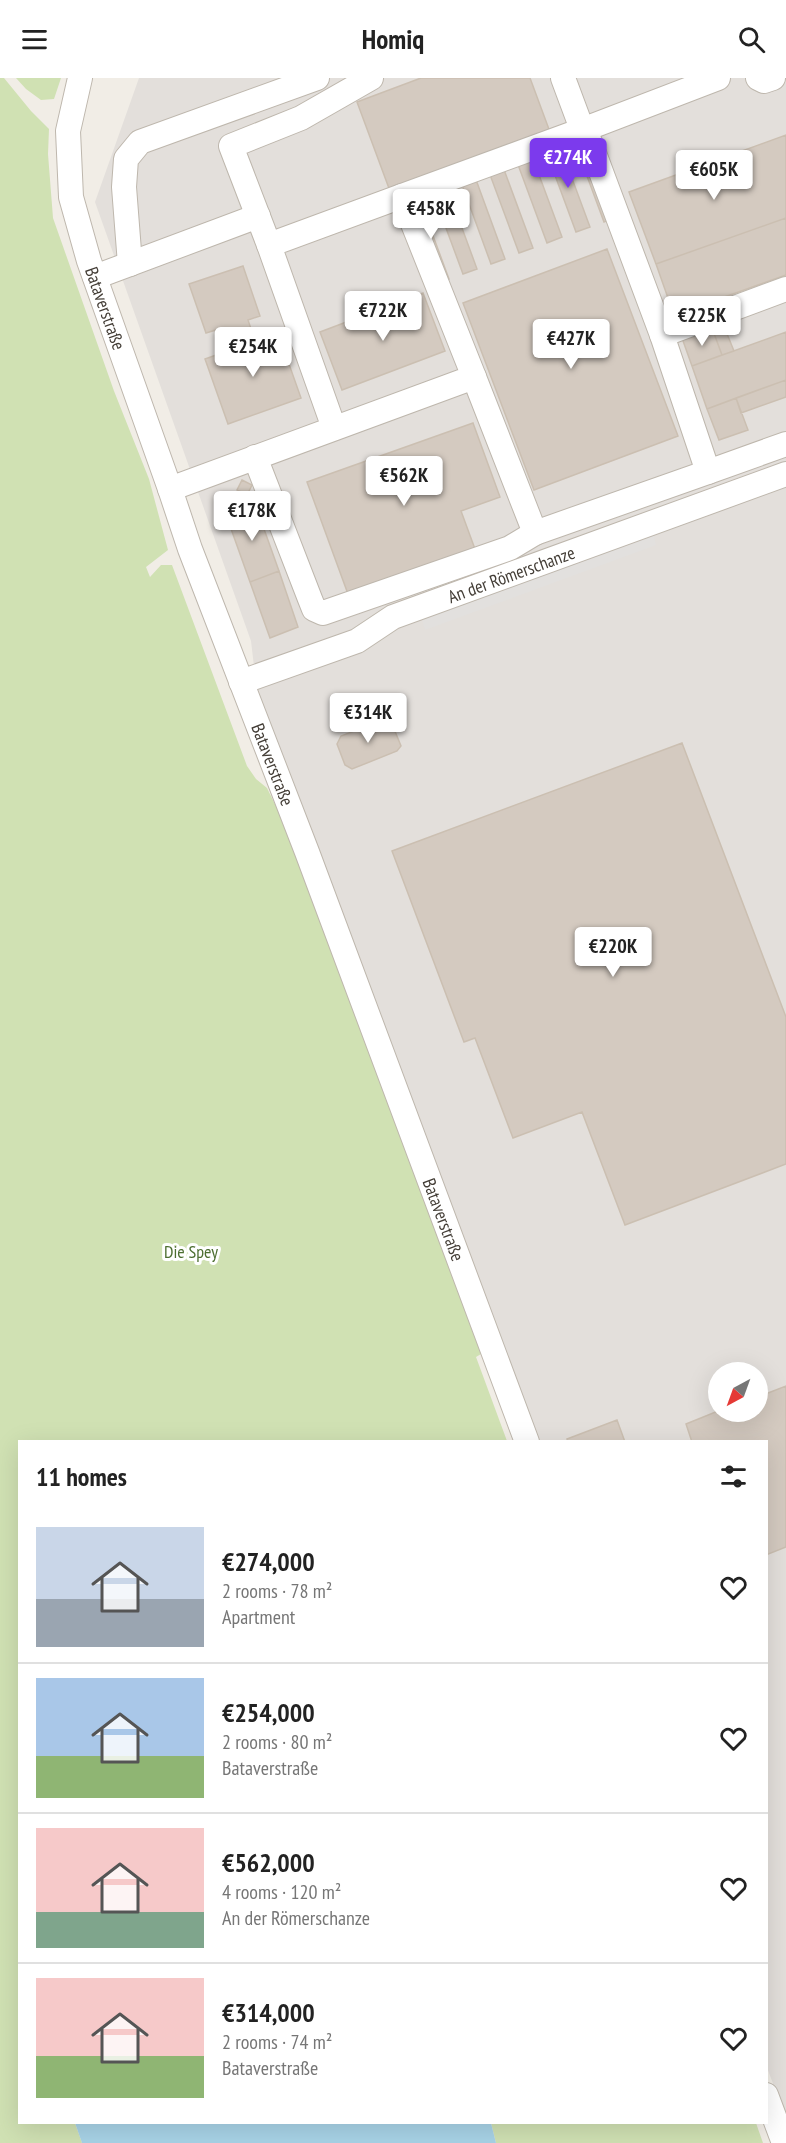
<!DOCTYPE html>
<meta charset="utf-8">
<style>
body{margin:0;font-family:"PT Sans Narrow",sans-serif;background:#f6f6f6;color:#222;height:100vh;display:flex;flex-direction:column;font-size:22px;white-space:nowrap}
*{box-sizing:border-box;margin:0}
p{font-size:20px;color:#767676}
.icon{flex:none;width:33px;height:33px;fill:none;stroke:currentColor;stroke-width:2;stroke-linecap:round;stroke-linejoin:round}
.map{position:relative;flex:1;overflow:hidden}
.details{position:absolute;left:18px;top:1362px;width:750px;height:684px;display:flex;flex-direction:column;background:#fff;border-radius:0px;box-shadow:0 6px 24px #0002}
.details>*{flex:none}
.needle{width:39px;rotate:221deg}
.fabs{position:absolute;left:708px;top:1284px;display:grid;gap:12px}
.fabs a{display:grid;place-items:center;width:60px;height:60px;border-radius:50%;background:#fff;box-shadow:0 6px 24px #0002;font-size:30px}
.price{position:absolute;translate:-50% -51px;padding:0 14px;border-radius:6px;background:#fff;color:#222;font-size:20px;line-height:39px;filter:drop-shadow(0 2px 3px #0008)}
.price::after{content:'';position:absolute;left:50%;top:36px;width:18px;height:14px;margin-left:-9px;background:inherit;clip-path:polygon(0 0,100% 0,50% 100%)}
.price.active{background:#7c3aed;color:#fff}
ul{padding:0;list-style:none}
li{display:flex;align-items:center;gap:18px;height:150px;padding:0 18px}
li+li{border-top:2px solid #e0e0e0}
li span{display:grid;place-items:center;flex:none;width:168px;height:120px;border-radius:0px;color:#555}
li>.icon{margin-inline-start:auto}
span .icon{width:72px;height:72px;fill:#fffc;stroke-width:1}
li b{font-size:26px}
h2{display:flex;justify-content:space-between;align-items:center;height:72px;padding:0 18px;font-size:26px}
header{display:flex;justify-content:space-between;align-items:center;height:78px;padding:0 18px;background:#fff;font-size:27px;font-weight:700}
.map>svg:first-child{display:block}
.industrial{fill:#e3dfdb;fill-rule:evenodd}
.green{fill:#d0e1b3}
.parking{fill:#e2e0de}
.water{fill:#a8d3e7}
.building{fill:#d4cac0;stroke:#cbbfb1;stroke-width:1.5}
.lines{fill:none;stroke-linecap:round;stroke-linejoin:round}
.minor-casing{stroke:#beb7ad;stroke-width:26}
.minor{stroke:#fff;stroke-width:24}
.labels{text-anchor:middle;dominant-baseline:central;stroke-width:6;stroke-linejoin:round;paint-order:stroke}
.street-label{font-size:18px;fill:#433d36;stroke:#fff}
.park-label{font-size:18px;fill:#4c6e30;stroke:#fff}
</style>
<header><svg class="icon" aria-label="menu" viewBox="0 0 24 24"><path d="M4 6h16M4 12h16M4 18h16"/></svg>Homiq<svg class="icon" aria-label="search" viewBox="0 0 24 24"><circle cx="10" cy="10" r="6"/><path d="M15 15l6 6"/></svg></header>
<div class="map">
<svg width="786" height="2065" viewBox="0 0 786 2065">
<rect width="100%" height="100%" fill="#f1ede6"/>
<path class="industrial" d="M139,0H786V2040L766,1987V1364L536,1363L257,614L251,563L95,124ZM718,1294H758V1334H718Z"/>
<path class="green" d="M0,0H4L31,33L49,51L48,76L53,140L114,313L149,401L168,472L146,489L150,499L161,487H172L247,688L256,701L267,710L293,763L481,1276L476,1279L507,1363L20,1364V2044L75,2045L82,2065H0Z
M16,0H61L54,21L41,22L26,11Z
M491,2045H756L763,2065H496Z"/>
<path class="parking" d="M653,454L656,467L425,552L421,539Z"/>
<path class="water" d="M491,2045L496,2065H82L75,2045Z"/>
<path class="building" d="M421,0H530L550,54L390,113L357,24Z
M786,57V140L656,186L629,114Z
M581,60L611,141L604,144L574,63Z
M560,68L590,149L576,154L546,73Z
M532,78L562,159L547,165L517,84Z
M503,89L533,170L519,175L489,94Z
M475,99L505,181L491,186L461,104Z
M447,109L477,191L463,196L433,115Z
M419,120L449,201L442,204L412,122Z
M786,140V197L674,237L656,186Z
M607,171L678,358L534,412L463,225Z
M243,188L260,238L248,242L255,263L227,273L219,251L206,255L189,206Z
M423,215L445,273L342,312L320,254Z
M723,246L734,273L722,277L712,250Z
M712,250L722,277L692,288L682,260Z
M786,254V302L707,331L692,288Z
M278,255L301,320L228,346L205,281Z
M786,302V319L741,335L736,320Z
M736,320L748,352L719,362L707,331Z
M473,345L500,419L461,433L475,471L348,516L307,404Z
M242,402L252,407L247,417L237,412Z
M254,423L279,493L250,504L225,434Z
M279,493L298,549L270,560L250,504Z
M385,643L392,646L401,668L397,673L352,691L345,687L337,666L341,658L357,652L358,649L366,646L369,648Z
M682,665L786,939V1086L625,1147L582,1034L513,1060L475,960L464,964L392,773Z
M786,1308V1469L766,1477V1364H692L686,1346L718,1333L758,1334V1319Z
M617,1342L625,1364H568L567,1361Z"/>
<g class="lines">
<defs>
<g id="minor">
<path id="s1" d="M80,0L68,53L71,119L89,183L170,411L190,471L307,774L527,1364"/>
<path d="M563,0L579,43L585,51L718,0"/>
<path d="M758,0L764,3L773,0"/>
<path d="M402,118L585,51L662,257L708,394L535,455L474,299"/>
<path d="M269,167L231,68L301,40L371,0"/>
<path d="M130,186L124,109L126,81L140,64L317,0"/>
<path d="M95,199L258,138"/>
<path d="M662,257L786,211"/>
<path d="M255,379L310,521L314,531L323,535L510,470L535,455"/>
<path d="M708,394L786,366"/>
<path d="M170,411L474,299L402,118L269,167L334,350"/>
<path id="s2" d="M241,604L357,563L393,539L786,396"/>
<path d="M766,2017L784,2065"/>
</g>
</defs>
<use href="#minor" class="minor-casing"/>
<use href="#minor" class="minor"/>
</g>
<g class="labels">
<g class="street-label">
<text stroke="none"><textPath href="#s1" startOffset="237">Bataverstraße</textPath></text>
<text stroke="none"><textPath href="#s2" startOffset="292">An der Römerschanze</textPath></text>
<text stroke="none"><textPath href="#s1" startOffset="723">Bataverstraße</textPath></text>
<text stroke="none"><textPath href="#s1" startOffset="1209">Bataverstraße</textPath></text>
</g>
<g class="park-label">
<text x="191" y="1173">Die Spey</text>
</g>
</g>
</svg>
<div class="fabs">
<a><svg class="needle" viewBox="-14 -14 28 28"><path d="M0-13l5 13h-10z" fill="#e53935"/><path d="M0 13l5-13h-10z" fill="#767676"/></svg></a>
</div>
<b class="price active" style="left:568px;top:111px">€274K</b>
<b class="price" style="left:714px;top:123px">€605K</b>
<b class="price" style="left:431px;top:162px">€458K</b>
<b class="price" style="left:383px;top:264px">€722K</b>
<b class="price" style="left:702px;top:269px">€225K</b>
<b class="price" style="left:571px;top:292px">€427K</b>
<b class="price" style="left:253px;top:300px">€254K</b>
<b class="price" style="left:404px;top:429px">€562K</b>
<b class="price" style="left:252px;top:464px">€178K</b>
<b class="price" style="left:368px;top:666px">€314K</b>
<b class="price" style="left:613px;top:900px">€220K</b>
<section class="details">
<h2>11 homes<svg class="icon" aria-label="filters" viewBox="0 0 24 24"><path d="M4 7h16M4 17h16"/><circle cx="9" cy="7" r="2"/><circle cx="15" cy="17" r="2"/></svg></h2>
<ul>
<li><span style="background:linear-gradient(#c9d6e8 60%,#9aa5b1 0)"><svg class="icon" aria-label="home" viewBox="0 0 24 24"><path d="M3 11l9-7 9 7M6 9v11h12V9"/></svg></span><div><b>€274,000</b><p>2 rooms · 78 m²</p><p>Apartment</p></div><svg class="icon" aria-label="heart" viewBox="0 0 24 24"><path d="M12 20l-8-8c-3-5 5-10 8-4 3-6 11-1 8 4z"/></svg></li>
<li><span style="background:linear-gradient(#a9c7e8 65%,#8fb573 0)"><svg class="icon" aria-label="home" viewBox="0 0 24 24"><path d="M3 11l9-7 9 7M6 9v11h12V9"/></svg></span><div><b>€254,000</b><p>2 rooms · 80 m²</p><p>Bataverstraße</p></div><svg class="icon" aria-label="heart" viewBox="0 0 24 24"><path d="M12 20l-8-8c-3-5 5-10 8-4 3-6 11-1 8 4z"/></svg></li>
<li><span style="background:linear-gradient(#f6c9c9 70%,#7fa58c 0)"><svg class="icon" aria-label="home" viewBox="0 0 24 24"><path d="M3 11l9-7 9 7M6 9v11h12V9"/></svg></span><div><b>€562,000</b><p>4 rooms · 120 m²</p><p>An der Römerschanze</p></div><svg class="icon" aria-label="heart" viewBox="0 0 24 24"><path d="M12 20l-8-8c-3-5 5-10 8-4 3-6 11-1 8 4z"/></svg></li>
<li><span style="background:linear-gradient(#f6c9c9 65%,#8fb573 0)"><svg class="icon" aria-label="home" viewBox="0 0 24 24"><path d="M3 11l9-7 9 7M6 9v11h12V9"/></svg></span><div><b>€314,000</b><p>2 rooms · 74 m²</p><p>Bataverstraße</p></div><svg class="icon" aria-label="heart" viewBox="0 0 24 24"><path d="M12 20l-8-8c-3-5 5-10 8-4 3-6 11-1 8 4z"/></svg></li>
</ul>
</section>
</div>
